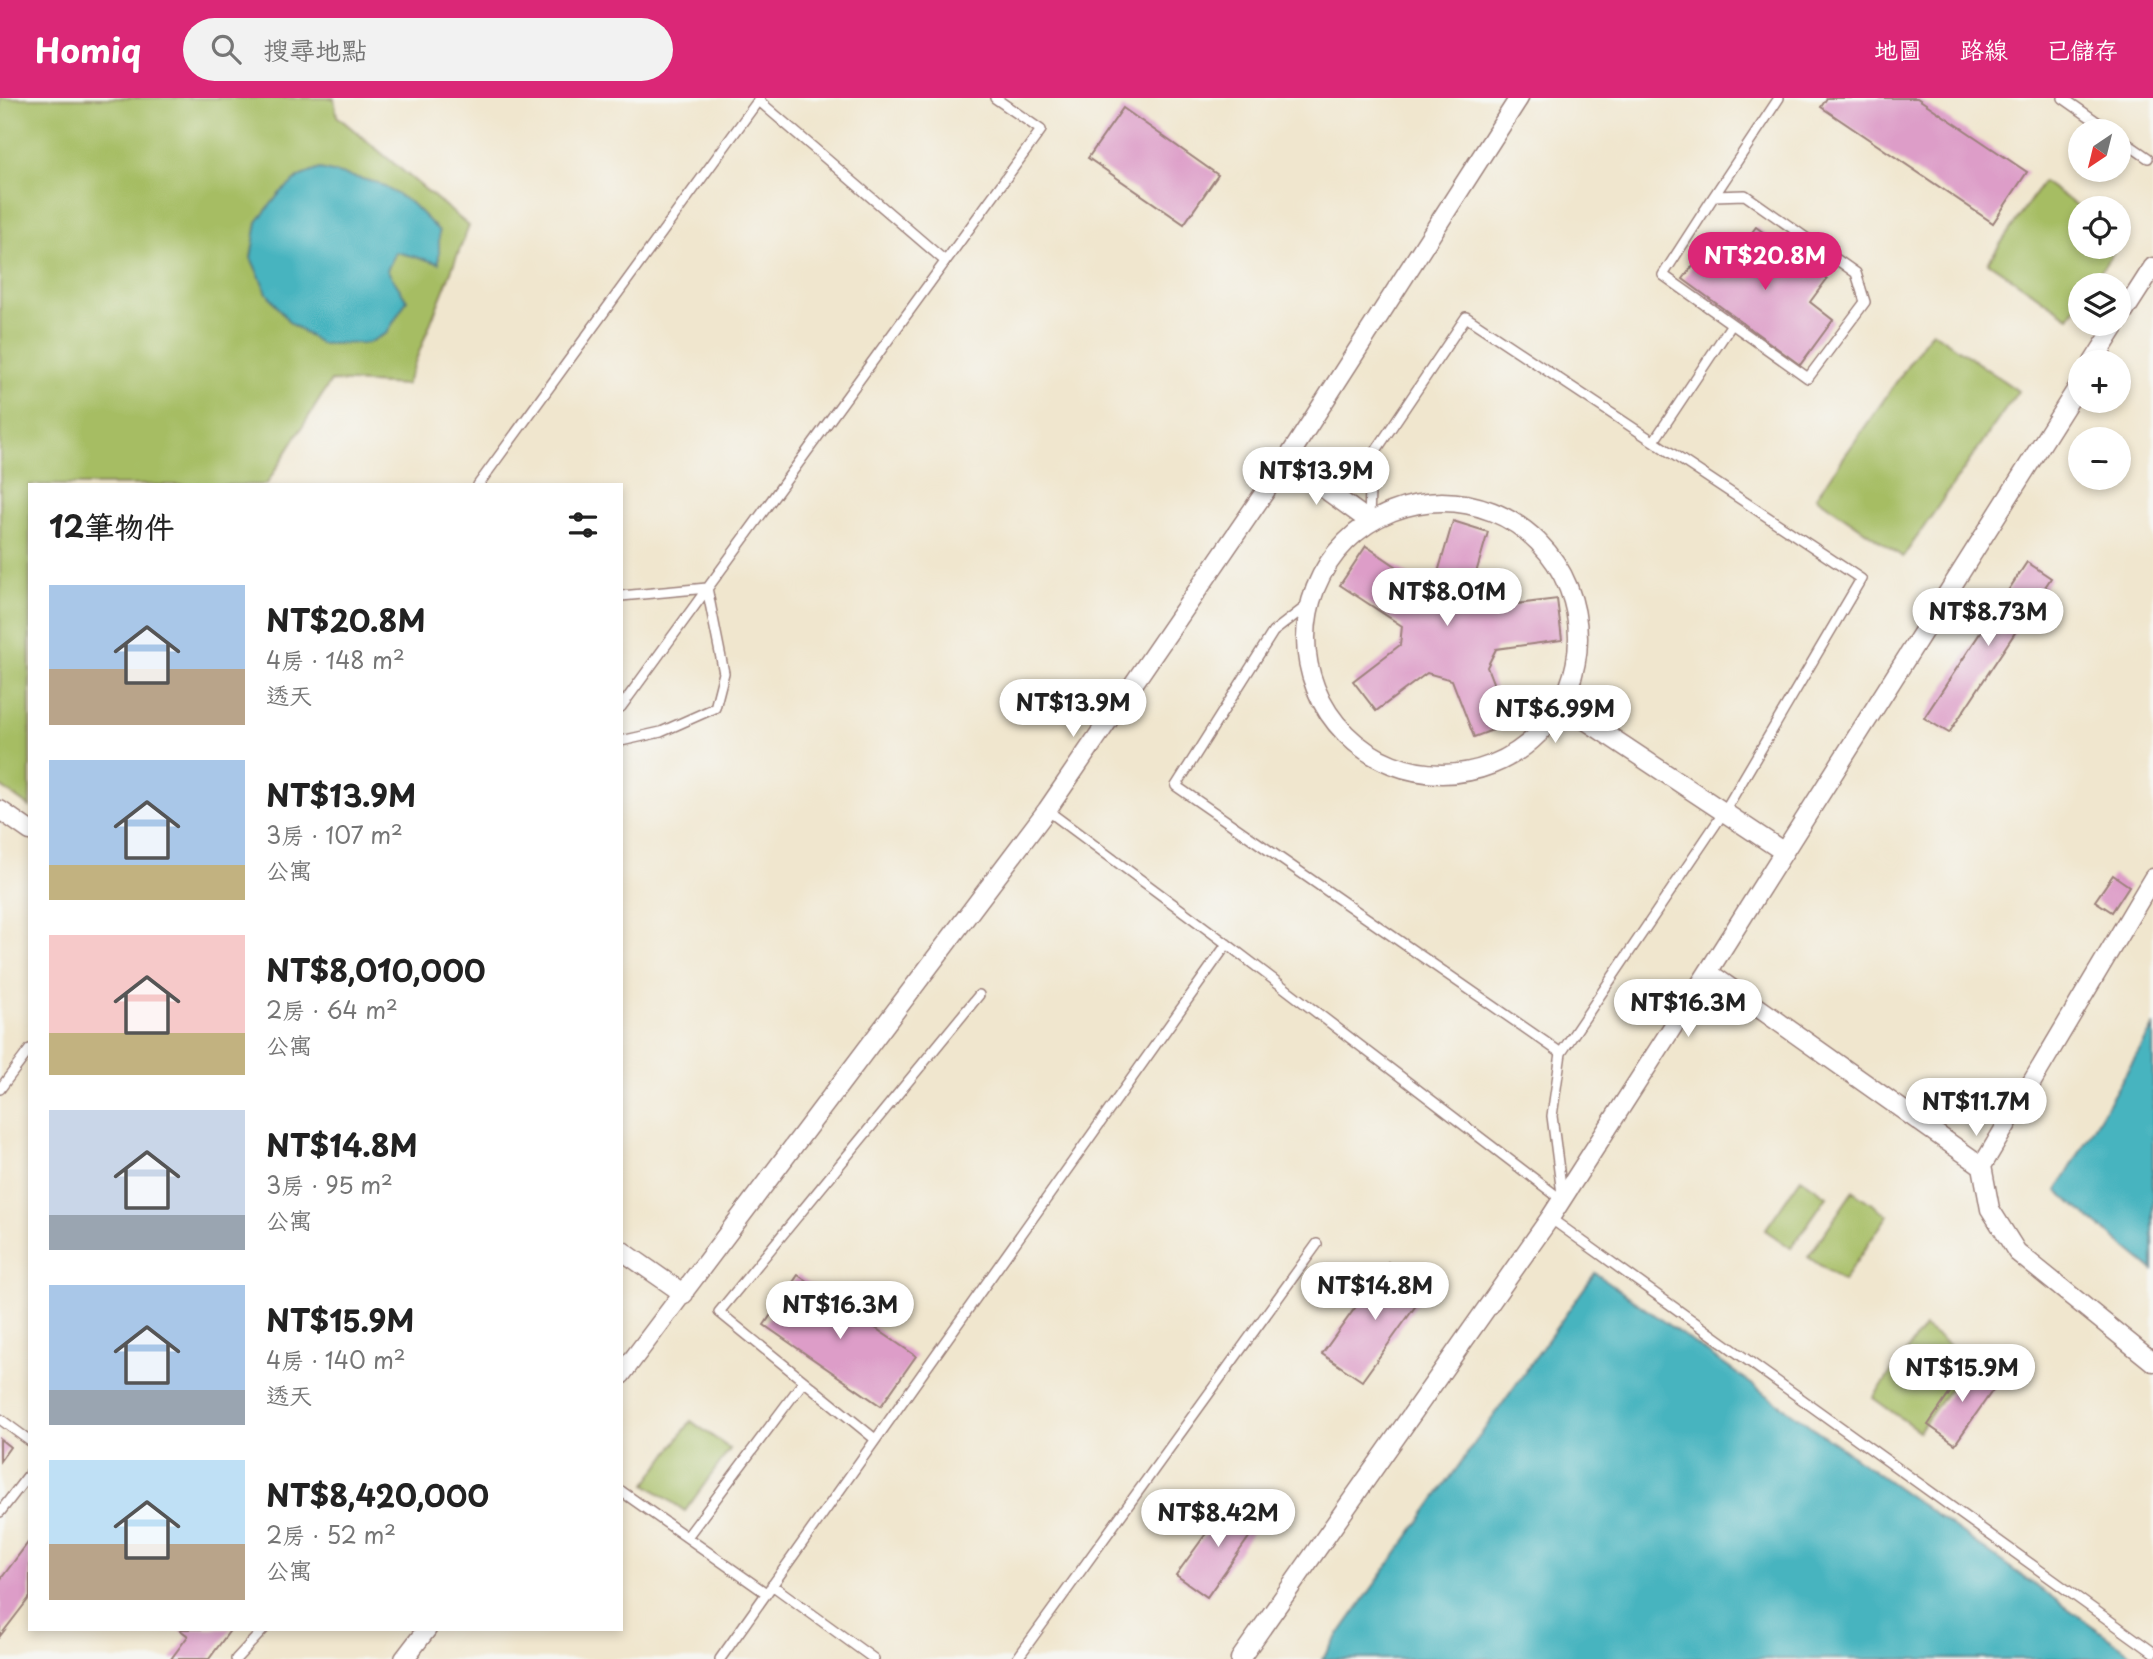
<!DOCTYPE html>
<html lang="zh-TW">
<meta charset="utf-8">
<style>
body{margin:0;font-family:"Playpen Sans","LXGW WenKai TC",sans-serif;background:#f2f2f2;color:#222;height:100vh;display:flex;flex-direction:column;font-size:26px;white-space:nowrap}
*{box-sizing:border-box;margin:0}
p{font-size:23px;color:#767676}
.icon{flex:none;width:38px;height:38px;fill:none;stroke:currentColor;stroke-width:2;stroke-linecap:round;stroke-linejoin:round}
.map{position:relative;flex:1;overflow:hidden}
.sheet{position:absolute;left:28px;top:385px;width:595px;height:1148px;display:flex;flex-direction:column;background:#fff;border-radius:0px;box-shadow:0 4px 10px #0003}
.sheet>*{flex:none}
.needle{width:46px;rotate:215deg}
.tools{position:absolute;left:2068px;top:21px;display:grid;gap:14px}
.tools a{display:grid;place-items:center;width:63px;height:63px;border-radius:50%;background:#fff;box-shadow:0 4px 10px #0003;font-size:35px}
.price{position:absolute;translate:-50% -60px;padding:0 16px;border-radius:24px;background:#fff;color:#222;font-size:23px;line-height:46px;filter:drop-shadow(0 2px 4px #0008)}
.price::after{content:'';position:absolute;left:50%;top:42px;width:21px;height:16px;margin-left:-10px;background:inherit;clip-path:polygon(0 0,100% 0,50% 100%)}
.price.on{background:#db2777;color:#fff}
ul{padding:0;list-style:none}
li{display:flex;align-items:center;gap:21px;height:175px;padding:0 21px}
li span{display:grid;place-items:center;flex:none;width:196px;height:140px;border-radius:0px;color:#555}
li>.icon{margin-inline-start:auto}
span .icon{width:84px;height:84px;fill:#fffc;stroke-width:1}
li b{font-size:30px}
h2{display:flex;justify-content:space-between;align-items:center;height:84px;padding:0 21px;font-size:30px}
header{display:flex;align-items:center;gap:42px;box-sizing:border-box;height:98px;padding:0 35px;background:#db2777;color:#fff}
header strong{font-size:33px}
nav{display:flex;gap:38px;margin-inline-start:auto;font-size:24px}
.search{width:490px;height:63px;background:#f2f2f2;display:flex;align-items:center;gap:18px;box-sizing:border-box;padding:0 24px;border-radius:38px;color:#767676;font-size:26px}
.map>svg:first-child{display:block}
.green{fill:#a6bd63;stroke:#786e47;stroke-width:2}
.water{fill:#46b4bf;stroke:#486a75;stroke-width:2}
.building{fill:#dd9dc8}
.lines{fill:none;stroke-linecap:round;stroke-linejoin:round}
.service-casing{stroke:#9d827c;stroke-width:12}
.minor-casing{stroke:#9d827c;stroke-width:21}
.service{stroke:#fff;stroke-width:9}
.minor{stroke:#fff;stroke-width:18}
</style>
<header>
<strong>Homiq</strong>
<div class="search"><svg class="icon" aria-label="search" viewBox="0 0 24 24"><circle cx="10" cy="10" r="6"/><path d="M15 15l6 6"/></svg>搜尋地點</div>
<nav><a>地圖</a><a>路線</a><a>已儲存</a></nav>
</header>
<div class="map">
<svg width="2153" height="1561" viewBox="0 0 2153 1561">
<rect width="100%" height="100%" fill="#f6f6f2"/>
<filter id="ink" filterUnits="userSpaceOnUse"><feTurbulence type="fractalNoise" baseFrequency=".0143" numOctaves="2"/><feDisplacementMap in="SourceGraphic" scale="14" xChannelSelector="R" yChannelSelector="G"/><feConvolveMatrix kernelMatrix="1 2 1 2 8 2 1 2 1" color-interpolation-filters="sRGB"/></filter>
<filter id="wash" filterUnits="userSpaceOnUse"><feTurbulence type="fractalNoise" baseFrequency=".00686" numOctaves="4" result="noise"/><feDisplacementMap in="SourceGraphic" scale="28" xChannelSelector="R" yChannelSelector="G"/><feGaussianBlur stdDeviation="1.57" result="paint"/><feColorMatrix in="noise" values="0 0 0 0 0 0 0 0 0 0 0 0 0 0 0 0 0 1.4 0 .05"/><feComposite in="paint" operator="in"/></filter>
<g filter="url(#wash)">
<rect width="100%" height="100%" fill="#f0e6ce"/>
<path class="green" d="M0,0H334L337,18L469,128L406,287L331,283L266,387H30V709L0,688Z
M2043,84L2081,110V149H2117L2091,187H2081V202L2069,219L1988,164Z
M1932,233L2018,293L1903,459L1816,399Z
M1801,1080L1827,1098L1791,1150L1765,1132Z
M1853,1093L1888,1117L1843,1183L1808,1159Z
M1924,1229L1970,1262L1919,1333L1873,1300Z
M691,1323L730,1351L685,1413L646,1386Z"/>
<path class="water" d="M320,71L378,85L411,105L439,133V165L396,154L387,172L407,202L387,235L368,245L321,246L289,224L267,195L251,160L257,124L280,95L301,78Z
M2153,929V1172L2057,1093Z
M1595,1175L2139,1561H1322Z"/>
<g id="blocks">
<path class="building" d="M1827,0H1917L2027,74L1993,125L1821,9Z
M1123,10L1218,77L1184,126L1088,60Z
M1756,129L1827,181L1810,204L1833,222L1800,267L1683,181L1710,144L1733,160Z
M1453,423L1488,434L1471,492L1485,510L1557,501L1562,542L1496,551L1487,569L1509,626L1474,639L1452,582L1427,575L1376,613L1353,583L1400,547L1402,528L1340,487L1366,448L1421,485L1437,478Z
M2027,464L2051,480L1949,635L1924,620Z
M2113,777L2129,788L2112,814L2095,803Z
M1388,1164L1427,1192L1362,1283L1322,1256Z
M798,1177L916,1258L881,1308L764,1227Z
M1969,1267L1997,1286L1955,1346L1928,1327Z
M0,1341L10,1349L0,1363Z
M1229,1404L1259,1425L1207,1499L1176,1477Z
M30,1442V1499L0,1538V1482Z
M179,1531H231L209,1561H171L188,1538Z"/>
</g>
</g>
<g filter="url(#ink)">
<use href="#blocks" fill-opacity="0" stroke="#9d827c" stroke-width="2"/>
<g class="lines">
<defs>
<path id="service" d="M2063,0L2110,33
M758,2L945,163
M2119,40L2148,60
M1714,98L1779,0
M1654,343L1732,226L1808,280L1865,204L1856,175L1745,97L1714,98L1663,177L1732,226
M478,387L760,0
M1369,422L1371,360L1466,219L1861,481L1724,714L1561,955L1552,1018L1562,1096
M621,498L707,490L724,575L715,610L661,634L621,643
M1308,507L1273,534L1176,688L1561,955
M621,609L1041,32L995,0
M1047,712L1227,846L1562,1102
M0,991L30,951
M1550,1120L2153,1554
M0,1321L30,1343
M875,1341L719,1214L979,897
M621,1393L766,1495
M0,1414L30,1375
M687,1439L804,1283
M772,1487L874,1561
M236,1561L264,1531
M720,1561L1227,846
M1017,1561L1317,1146"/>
<path id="minor" d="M2119,222L2153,169
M2093,264L2117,226
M1286,363L1369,423
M1306 540a136 136 0 1 1 272 0a136 136 0 1 1-272 0Z
M1561,606L1784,754
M0,712L30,733
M1708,874L1982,1068L2153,780
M1982,1068L1990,1111L2017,1154L2153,1264
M621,1152L684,1196
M621,1277L1047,712L1286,363L1519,0
M404,1561L427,1531
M1240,1561L1550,1120L1708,874L2081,284"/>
</defs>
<use href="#service" class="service-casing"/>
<use href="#minor" class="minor-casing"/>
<use href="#service" class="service"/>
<use href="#minor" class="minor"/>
</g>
</g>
</svg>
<div class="tools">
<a><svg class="needle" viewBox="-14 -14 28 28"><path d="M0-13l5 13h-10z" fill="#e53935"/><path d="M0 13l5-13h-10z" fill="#767676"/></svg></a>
<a><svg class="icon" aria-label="locate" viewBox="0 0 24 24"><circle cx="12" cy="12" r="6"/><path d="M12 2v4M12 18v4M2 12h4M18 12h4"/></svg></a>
<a><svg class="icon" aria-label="layers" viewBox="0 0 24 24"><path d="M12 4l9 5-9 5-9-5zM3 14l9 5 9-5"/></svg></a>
<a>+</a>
<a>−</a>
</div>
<b class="price on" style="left:1765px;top:194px">NT$20.8M</b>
<b class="price" style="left:1316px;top:409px">NT$13.9M</b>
<b class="price" style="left:1447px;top:530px">NT$8.01M</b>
<b class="price" style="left:1988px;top:550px">NT$8.73M</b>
<b class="price" style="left:1073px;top:641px">NT$13.9M</b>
<b class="price" style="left:1555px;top:647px">NT$6.99M</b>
<b class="price" style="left:1688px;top:941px">NT$16.3M</b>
<b class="price" style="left:1976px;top:1040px">NT$11.7M</b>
<b class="price" style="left:1375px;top:1224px">NT$14.8M</b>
<b class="price" style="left:840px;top:1243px">NT$16.3M</b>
<b class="price" style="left:1962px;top:1306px">NT$15.9M</b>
<b class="price" style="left:1218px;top:1451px">NT$8.42M</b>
<section class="sheet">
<h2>12筆物件<svg class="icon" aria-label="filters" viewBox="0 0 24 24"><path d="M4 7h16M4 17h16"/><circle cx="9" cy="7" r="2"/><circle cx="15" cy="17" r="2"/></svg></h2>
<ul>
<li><span style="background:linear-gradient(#a9c7e8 60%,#b9a48a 0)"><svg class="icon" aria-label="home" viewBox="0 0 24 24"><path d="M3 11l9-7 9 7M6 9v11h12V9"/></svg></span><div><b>NT$20.8M</b><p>4房 · 148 m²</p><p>透天</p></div></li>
<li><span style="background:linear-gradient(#a9c7e8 75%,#c2b280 0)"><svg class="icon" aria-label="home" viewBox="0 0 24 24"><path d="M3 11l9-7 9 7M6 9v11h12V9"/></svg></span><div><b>NT$13.9M</b><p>3房 · 107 m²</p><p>公寓</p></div></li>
<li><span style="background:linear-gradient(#f6c9c9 70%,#c2b280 0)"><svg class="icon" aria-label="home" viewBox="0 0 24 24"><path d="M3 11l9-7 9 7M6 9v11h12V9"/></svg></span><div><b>NT$8,010,000</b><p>2房 · 64 m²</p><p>公寓</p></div></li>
<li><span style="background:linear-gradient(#c9d6e8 75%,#9aa5b1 0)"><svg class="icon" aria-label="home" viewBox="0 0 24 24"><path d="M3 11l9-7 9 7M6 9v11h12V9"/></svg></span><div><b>NT$14.8M</b><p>3房 · 95 m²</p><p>公寓</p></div></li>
<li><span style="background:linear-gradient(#a9c7e8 75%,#9aa5b1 0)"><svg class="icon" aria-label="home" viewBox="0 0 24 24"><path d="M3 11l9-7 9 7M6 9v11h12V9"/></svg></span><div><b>NT$15.9M</b><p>4房 · 140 m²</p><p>透天</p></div></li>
<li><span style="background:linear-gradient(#bfe0f5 60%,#b9a48a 0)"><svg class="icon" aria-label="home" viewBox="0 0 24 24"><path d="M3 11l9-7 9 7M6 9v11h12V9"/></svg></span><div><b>NT$8,420,000</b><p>2房 · 52 m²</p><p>公寓</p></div></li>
</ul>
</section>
</div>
